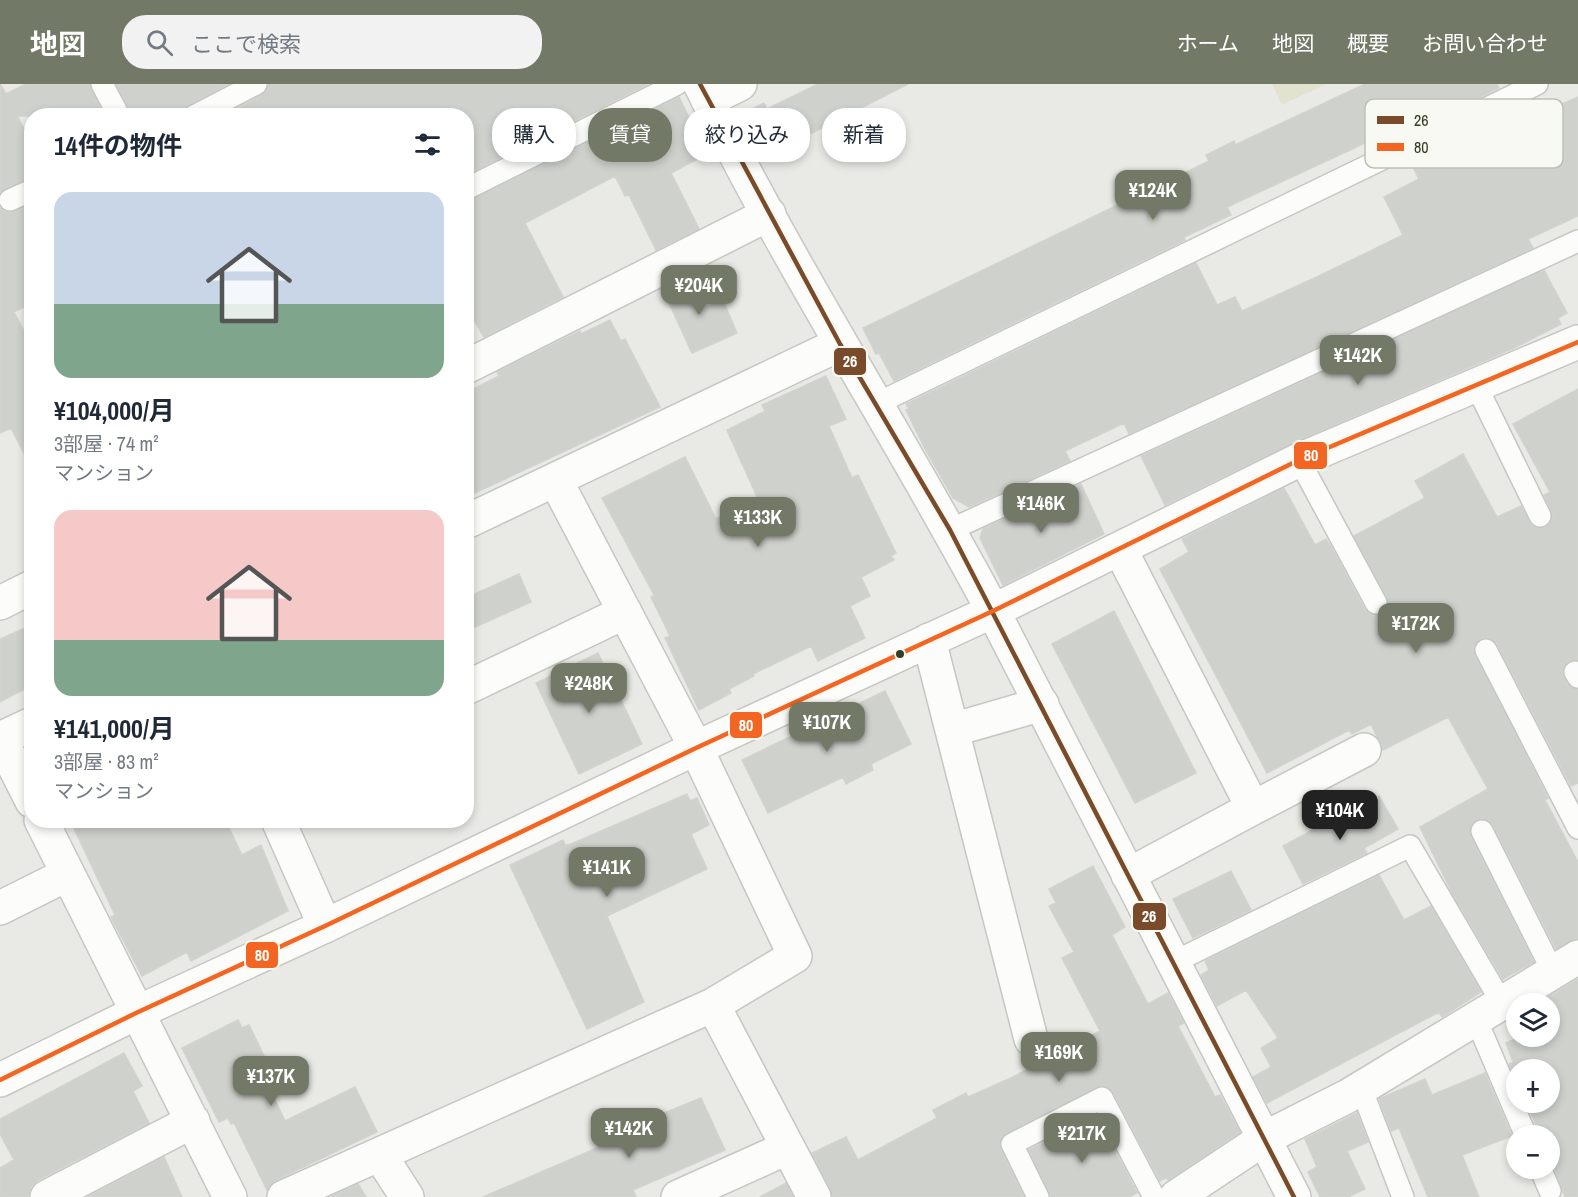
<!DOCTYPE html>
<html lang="ja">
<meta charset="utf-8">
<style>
body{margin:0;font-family:"Archivo Narrow","Noto Sans JP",sans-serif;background:#f2f2f3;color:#1f2937;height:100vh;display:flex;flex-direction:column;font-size:22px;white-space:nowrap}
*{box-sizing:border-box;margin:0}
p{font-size:20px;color:#747a83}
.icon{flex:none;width:33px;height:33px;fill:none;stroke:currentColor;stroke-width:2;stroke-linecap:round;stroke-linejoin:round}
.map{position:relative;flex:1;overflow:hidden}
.details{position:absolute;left:24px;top:24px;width:450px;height:720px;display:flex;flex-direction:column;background:#fff;border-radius:24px;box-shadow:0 3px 9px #0003}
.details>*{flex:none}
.hud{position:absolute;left:492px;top:24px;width:570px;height:54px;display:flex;gap:12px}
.fabs{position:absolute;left:1506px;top:909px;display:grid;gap:12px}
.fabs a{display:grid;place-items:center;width:54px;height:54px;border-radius:50%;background:#fff;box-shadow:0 3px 9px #0003;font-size:30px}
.price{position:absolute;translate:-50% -51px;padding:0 14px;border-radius:12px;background:#727a67;color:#fff;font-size:20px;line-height:39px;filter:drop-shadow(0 2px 3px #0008)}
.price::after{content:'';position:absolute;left:50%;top:36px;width:18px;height:14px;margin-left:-9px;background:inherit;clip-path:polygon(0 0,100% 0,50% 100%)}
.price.active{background:#222;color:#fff}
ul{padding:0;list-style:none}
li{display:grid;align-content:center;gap:12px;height:318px;padding:0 30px}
li span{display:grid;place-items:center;height:186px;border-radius:18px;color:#555}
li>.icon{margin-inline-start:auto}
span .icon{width:108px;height:108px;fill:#fffc;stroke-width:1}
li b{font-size:26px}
h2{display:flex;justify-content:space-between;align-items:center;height:72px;padding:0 30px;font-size:26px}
.chip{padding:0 21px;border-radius:24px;background:#fff;box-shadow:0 3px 9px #0003;font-size:21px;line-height:54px}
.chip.active{background:#727a67;color:#fff}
header{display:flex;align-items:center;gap:36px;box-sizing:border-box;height:84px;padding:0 30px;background:#727a67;color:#fff}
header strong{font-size:28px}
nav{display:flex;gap:33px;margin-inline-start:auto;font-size:21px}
.search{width:420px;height:54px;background:#f2f2f3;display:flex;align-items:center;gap:15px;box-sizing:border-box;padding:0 21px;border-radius:24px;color:#747a83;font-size:22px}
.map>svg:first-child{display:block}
.green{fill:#e2e2ce}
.building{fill:#cfd1cc;stroke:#d2d3ce;stroke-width:1.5}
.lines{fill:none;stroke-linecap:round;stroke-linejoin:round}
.service-casing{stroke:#c6c7c2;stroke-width:24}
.minor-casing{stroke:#c6c7c2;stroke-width:36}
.tertiary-casing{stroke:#c6c7c2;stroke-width:36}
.service{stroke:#fcfcfb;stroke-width:21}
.minor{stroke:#fcfcfb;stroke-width:33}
.tertiary{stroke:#fcfcfb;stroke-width:33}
.bus-1-casing{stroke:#f8f9f3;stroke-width:9}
.bus-2-casing{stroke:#f8f9f3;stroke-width:9}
.bus-1{stroke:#7a4b2a;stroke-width:4.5}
.bus-2{stroke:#f26522;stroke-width:4.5}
.bus-dot{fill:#323d23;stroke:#f8f9f3;stroke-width:2}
.key{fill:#f8f9f3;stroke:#bdc1b5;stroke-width:1.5}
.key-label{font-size:16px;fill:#323d23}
.line-badge{stroke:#f8f9f3;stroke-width:2}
.badge-label{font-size:16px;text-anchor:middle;font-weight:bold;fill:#fff}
</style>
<header>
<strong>地図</strong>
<div class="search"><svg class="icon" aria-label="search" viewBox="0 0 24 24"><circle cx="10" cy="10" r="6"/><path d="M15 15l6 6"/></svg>ここで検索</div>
<nav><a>ホーム</a><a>地図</a><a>概要</a><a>お問い合わせ</a></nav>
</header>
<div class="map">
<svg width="1578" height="1113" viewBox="0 0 1578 1113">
<rect width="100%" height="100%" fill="#e9eae5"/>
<path class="green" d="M1272,0H1326L1282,21Z"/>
<path class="building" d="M0,0L6,10L26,0H89L104,32H17L32,58V94L0,108Z
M116,0H228L188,21L181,32H132Z
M269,0H648L466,91V32H223L262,11Z
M818,0H908L761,75L739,31L764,19L767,25Z
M1365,0H1497L1499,4L1397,54L1393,46L1227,123L1231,131L1184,153L1185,156L894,297L879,269L876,270L863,244L1209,77L1206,71L1234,57L1235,61Z
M679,13L707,70L671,89L699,145L656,166L629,111L625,112L615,92L525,139L563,213L484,253L466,222V118Z
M1578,13V132L1528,155L1533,164L1129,350L1124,339L1065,367L1070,377L969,423L953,414L925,365L906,326L909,325L906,320L1196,179L1217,221L1235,213L1242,227L1319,192L1403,151L1384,113L1419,95L1409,76L1511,27L1516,37L1524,34L1525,36Z
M32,120V219L14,228L32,262V385L11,344L0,349V124L9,129Z
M1544,186L1567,229L1558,234L1561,240L1512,265L1292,359L1165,421L1141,372Z
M690,191L706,223L723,216L737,249L692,269L663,206Z
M610,236L621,257L625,255L660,323L466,413V309L499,292L497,288L580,247L581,250Z
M826,292L846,335L829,342L852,394L858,391L896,469L891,472L894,476L861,493L870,512L850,522L865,554L818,577L811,562L753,590L754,592L729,605L731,609L699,626L665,554L670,552L651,513L654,511L602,414L685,373L716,435L758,415L727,346L765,327L762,321Z
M1578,305V576L1568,577L1562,588L1567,600L1578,606V699L1571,702L1497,560L1487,553L1481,554L1473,565L1548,714L1545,716L1578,778V854L1556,865L1493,741L1482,734L1471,741V753L1534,878L1503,895L1453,811L1420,743L1488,705L1448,633L1383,666L1371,640L1352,650L1349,646L1267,689L1160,485L1189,468L1182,455L1284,404L1315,461L1326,455L1332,464L1365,526L1375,532L1382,530L1387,525V514L1354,452L1425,414L1415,397L1463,370L1497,433L1521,422L1532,442L1546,443L1553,433L1544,411L1550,408L1513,340Z
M1081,400L1104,450L1003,501L980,454L983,445Z
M519,490L531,518L466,547V514Z
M1114,527L1196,689L1135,719L1052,560Z
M32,541V601L0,618V555Z
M598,569L642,660L579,690L536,599Z
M885,607L911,660L871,680L873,686L846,700L843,693L768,729L742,676Z
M687,710L690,717L697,714L709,741L691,750L707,785L607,832L644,918L587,945L510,781L563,756L565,761L571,760Z
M1379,712L1398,745L1364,764L1367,769L1303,800L1283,762L1322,741L1324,743Z
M70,736H225L242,771L261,761L288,827L191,877L187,868L142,892L111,833L115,831Z
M1093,782L1125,843L1112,851L1148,920L1168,909L1184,939L1178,942L1215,1013L1220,1011L1240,1048L1168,1096L1167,1093L1160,1097L1113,1008L1102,1001L1002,1053L1001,1066L1024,1113H833L812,1069L846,1053L858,1076L937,1034L933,1026L966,1009L968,1013L1011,994L1100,947L1062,874L1074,868L1049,822L1056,819L1049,805Z
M1231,787L1251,826L1193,854L1173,815Z
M1379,791L1404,836L1431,822L1481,908L1442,933L1439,928L1267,1019L1253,993L1271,983L1261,964L1278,954L1246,906L1217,922L1201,891L1209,886L1205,877Z
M1578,895V1113H1565L1550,1073V1052H1541L1526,1018H1550V986H1516V997L1509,980L1513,978L1506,959L1522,952H1550V920L1538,919Z
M238,936L242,944L249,941L265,974L257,978L285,1037L355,1003L377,1048L276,1096L267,1106L234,1039L231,1040L228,1034L219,1038L182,964Z
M124,969L142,1002L133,1007L149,1039L38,1096L31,1103L28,1113H0V1084L14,1076L0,1050V1035Z
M1485,989L1512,1052L1462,1071L1479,1113H1428L1399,1044L1391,1047L1379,1015L1425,995L1432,1011Z
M701,1014L725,1066L633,1106L636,1113H483L627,1051L625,1045Z
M1357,1029L1368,1058L1347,1067L1365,1105L1348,1113H1320L1308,1088L1317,1083L1305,1055Z
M1097,1031L1137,1109L1129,1113H1051L1029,1066Z
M164,1073L182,1113H88Z
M786,1099L793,1113H760Z
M358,1100L366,1113H330Z"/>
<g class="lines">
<defs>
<path id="service" d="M102,0L119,32
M194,32L256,0
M466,105L677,0
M10,116L32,106
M1476,301L1540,432
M876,320L1537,0
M1299,376L1376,519
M950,446L1578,157
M1486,566L1578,744
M1575,588L1578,593
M1482,747L1553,888
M1174,878L1410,762L1502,919
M1476,935L1526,1052
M1361,1004L1403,1113
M1540,1084L1550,1107
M1038,1113L1012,1060L1102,1014L1154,1113"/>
<path id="minor" d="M708,16L740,0
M466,283L769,130
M466,438L840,260
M1120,465L1253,724L1128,791
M0,519L32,503
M929,556L1031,955
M466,604L625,528
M952,646L1042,620
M0,654L32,717
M0,655L32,640
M1253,724L1364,666
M41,736L230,1113
M278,736L325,842
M0,824L68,790
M713,921L814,1113
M380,1071L407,1113
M47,1113L193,1037
M284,1113L713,921L795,872L696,664L556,397
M678,1113L787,1064
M1176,1113L1265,1054L1348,1012L1578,873
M1294,1113L993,527L1299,376L1578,258"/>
<path id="tertiary" d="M0,996L136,929L325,842L696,664L993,527C899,350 788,181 700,0"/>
</defs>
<use href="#service" class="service-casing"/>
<use href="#minor" class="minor-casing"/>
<use href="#tertiary" class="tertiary-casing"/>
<use href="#service" class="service"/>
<use href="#minor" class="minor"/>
<use href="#tertiary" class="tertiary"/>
<defs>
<path id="bus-1" d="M700,0L840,260L950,446L1294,1113"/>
<path id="bus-2" d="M0,996L136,929L325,842L696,664L993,527L1299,376L1578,258"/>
</defs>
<use href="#bus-1" class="bus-1-casing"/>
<use href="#bus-2" class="bus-2-casing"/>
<use href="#bus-1" class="bus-1"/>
<use href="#bus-2" class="bus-2"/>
</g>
<circle class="bus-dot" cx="900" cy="570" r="5"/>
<rect x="1365" y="15" width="198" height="69" rx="9" class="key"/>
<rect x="1377" y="32" width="27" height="8" fill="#7a4b2a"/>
<rect x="1377" y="59" width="27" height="8" fill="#f26522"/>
<g class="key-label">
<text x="1414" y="42">26</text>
<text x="1414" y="69">80</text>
</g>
<g class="line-badge">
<rect x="833" y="263" width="34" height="29" rx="6" fill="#7a4b2a"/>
<rect x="1293" y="357" width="35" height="29" rx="6" fill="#f26522"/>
<rect x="729" y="627" width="34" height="28" rx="6" fill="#f26522"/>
<rect x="1132" y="818" width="35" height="29" rx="6" fill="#7a4b2a"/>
<rect x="245" y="857" width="34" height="28" rx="6" fill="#f26522"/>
</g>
<g class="badge-label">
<text x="850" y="283">26</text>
<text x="1311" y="377">80</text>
<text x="746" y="647">80</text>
<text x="1149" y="838">26</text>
<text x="262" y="877">80</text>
</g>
</svg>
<div class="fabs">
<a><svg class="icon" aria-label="layers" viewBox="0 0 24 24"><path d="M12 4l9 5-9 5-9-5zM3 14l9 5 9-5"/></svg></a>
<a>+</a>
<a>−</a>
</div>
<b class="price" style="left:1153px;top:137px">¥124K</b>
<b class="price" style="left:699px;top:232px">¥204K</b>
<b class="price" style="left:1358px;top:302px">¥142K</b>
<b class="price" style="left:1041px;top:450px">¥146K</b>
<b class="price" style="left:758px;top:464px">¥133K</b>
<b class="price" style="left:1416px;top:570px">¥172K</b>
<b class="price" style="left:589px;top:630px">¥248K</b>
<b class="price" style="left:827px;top:669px">¥107K</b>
<b class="price active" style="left:1340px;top:757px">¥104K</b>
<b class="price" style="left:607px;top:814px">¥141K</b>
<b class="price" style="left:1059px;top:999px">¥169K</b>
<b class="price" style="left:271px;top:1023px">¥137K</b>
<b class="price" style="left:629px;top:1075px">¥142K</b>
<b class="price" style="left:1082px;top:1080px">¥217K</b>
<div class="hud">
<a class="chip">購入</a>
<a class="chip active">賃貸</a>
<a class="chip">絞り込み</a>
<a class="chip">新着</a>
</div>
<section class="details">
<h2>14件の物件<svg class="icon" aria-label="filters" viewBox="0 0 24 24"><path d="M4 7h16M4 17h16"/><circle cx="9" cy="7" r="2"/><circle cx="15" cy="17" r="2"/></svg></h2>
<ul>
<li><span style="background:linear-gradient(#c9d6e8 60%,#7fa58c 0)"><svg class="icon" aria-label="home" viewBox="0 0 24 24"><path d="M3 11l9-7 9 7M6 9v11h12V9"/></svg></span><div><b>¥104,000/月</b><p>3部屋 · 74 m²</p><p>マンション</p></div></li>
<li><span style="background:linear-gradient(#f6c9c9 70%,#7fa58c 0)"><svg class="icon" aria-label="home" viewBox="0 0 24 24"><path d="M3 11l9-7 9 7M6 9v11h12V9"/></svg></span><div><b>¥141,000/月</b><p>3部屋 · 83 m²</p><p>マンション</p></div></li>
</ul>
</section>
</div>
